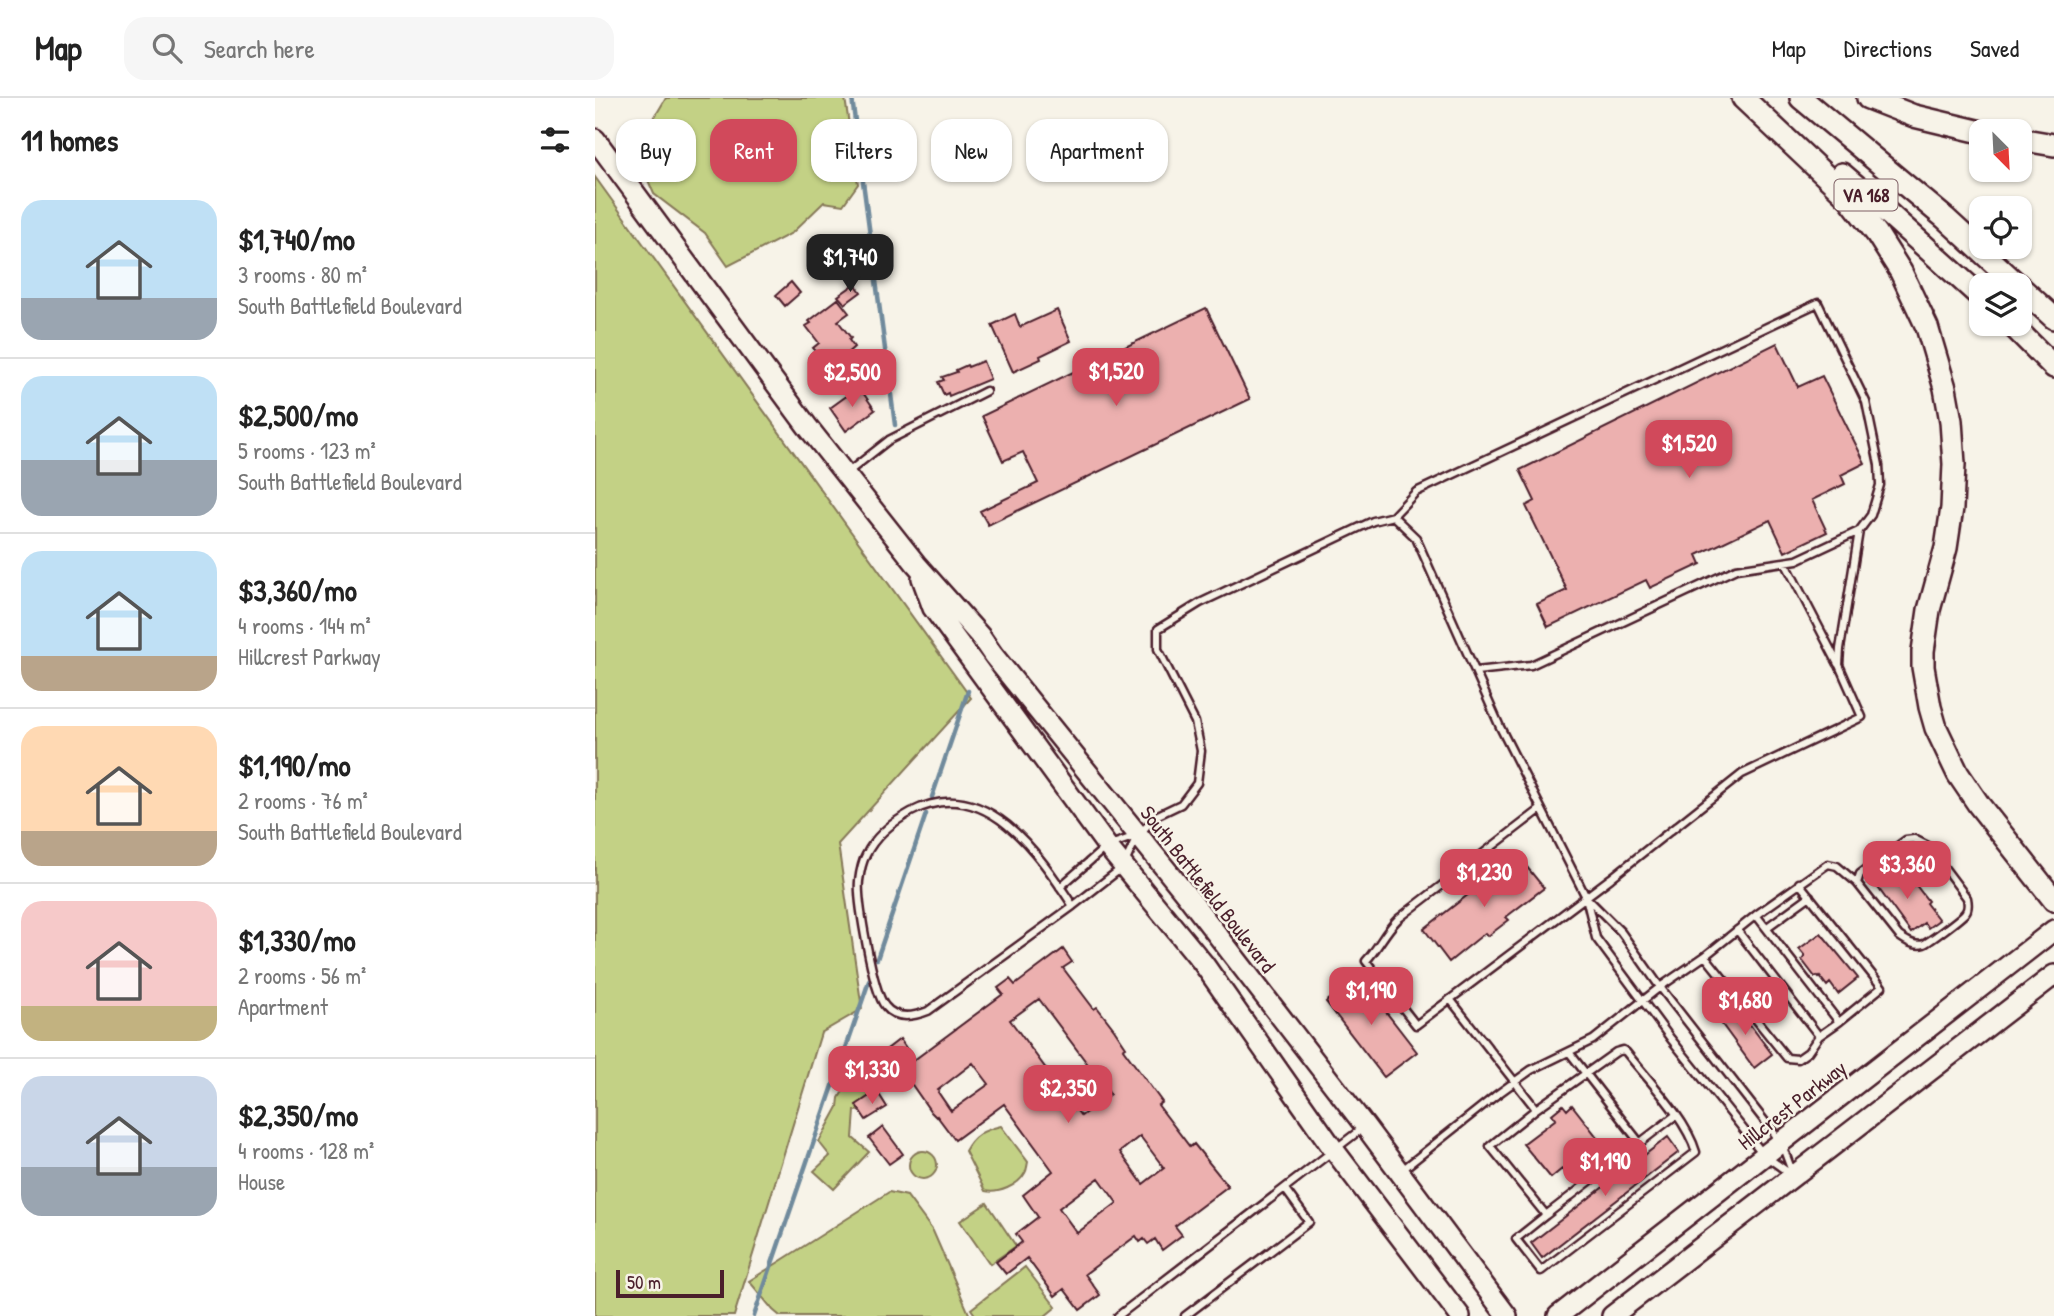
<!DOCTYPE html>
<meta charset="utf-8">
<style>
body{margin:0;font-family:"Patrick Hand",sans-serif;background:#f6f6f6;color:#222;height:100vh;display:flex;flex-direction:column;font-size:26px;white-space:nowrap}
*{box-sizing:border-box;margin:0}
p{font-size:23px;color:#767676}
.icon{flex:none;width:38px;height:38px;fill:none;stroke:currentColor;stroke-width:2;stroke-linecap:round;stroke-linejoin:round}
.map{position:relative;flex:1;overflow:hidden}
.drawer{display:flex;flex-direction:column;background:#fff;width:595px}
.drawer>*{flex:none}
.guide{position:absolute;left:21px;top:21px;width:665px;height:63px;display:flex;gap:14px}
.needle{width:46px;rotate:156deg}
.controls{position:absolute;left:1374px;top:21px;display:grid;gap:14px}
.controls a{display:grid;place-items:center;width:63px;height:63px;border-radius:14px;background:#fff;box-shadow:0 2px 5px #0004;font-size:35px}
.scale{position:absolute;left:21px;bottom:18px;width:108px;box-sizing:border-box;padding-left:7px;border:4px solid #4a1f2b;border-top:0;font-size:19px;line-height:24px;white-space:nowrap;color:#4a1f2b;-webkit-text-stroke:5px #f7f3e8;paint-order:stroke}
.price{position:absolute;translate:-50% -60px;padding:0 16px;border-radius:14px;background:#d1495b;color:#fff;font-size:23px;line-height:46px;filter:drop-shadow(0 2px 4px #0008)}
.price::after{content:'';position:absolute;left:50%;top:42px;width:21px;height:16px;margin-left:-10px;background:inherit;clip-path:polygon(0 0,100% 0,50% 100%)}
.price.current{background:#222;color:#fff}
ul{padding:0;list-style:none}
li{display:flex;align-items:center;gap:21px;height:175px;padding:0 21px}
li+li{border-top:2px solid #e0e0e0}
li span{display:grid;place-items:center;flex:none;width:196px;height:140px;border-radius:21px;color:#555}
li>.icon{margin-inline-start:auto}
span .icon{width:84px;height:84px;fill:#fffc;stroke-width:1}
li b{font-size:30px}
h2{display:flex;justify-content:space-between;align-items:center;height:84px;padding:0 21px;font-size:30px}
.pill{padding:0 24px;border-radius:21px;background:#fff;box-shadow:0 2px 5px #0004;font-size:24px;line-height:63px}
.pill.current{background:#d1495b;color:#fff}
header{display:flex;align-items:center;gap:42px;box-sizing:border-box;height:98px;padding:0 35px;background:#fff;border-bottom:2px solid #e0e0e0}
header strong{font-size:33px}
nav{display:flex;gap:38px;margin-inline-start:auto;font-size:24px}
.search{width:490px;height:63px;background:#f6f6f6;display:flex;align-items:center;gap:18px;box-sizing:border-box;padding:0 24px;border-radius:21px;color:#767676;font-size:26px}
main{display:flex;flex:1;min-height:0}
.map>svg:first-child{display:block}
.green{fill:#c3d185;stroke:#867858;stroke-width:2}
.lines{fill:none;stroke-linecap:round;stroke-linejoin:round}
.stream{stroke:#6f8a9c;stroke-width:4.5}
.building{fill:#ecb0af;stroke:#4a1f2b;stroke-width:2;fill-rule:evenodd}
.service-casing{stroke:#4a1f2b;stroke-width:11}
.trunk-casing{stroke:#4a1f2b;stroke-width:24}
.motorway-casing{stroke:#4a1f2b;stroke-width:26}
.service{stroke:#f7f3e8;stroke-width:6}
.trunk{stroke:#f7f3e8;stroke-width:19}
.motorway{stroke:#f7f3e8;stroke-width:21}
.labels{text-anchor:middle;dominant-baseline:central;stroke-width:5;stroke-linejoin:round;paint-order:stroke}
.shield{fill:#f7f3e8;stroke:#7e5f64;stroke-width:2}
.shield-label{font-size:19px;font-weight:bold;fill:#4a1f2b}
.street-label{font-size:21px;fill:#4a1f2b;stroke:#f7f3e8}
</style>
<header>
<strong>Map</strong>
<div class="search"><svg class="icon" aria-label="search" viewBox="0 0 24 24"><circle cx="10" cy="10" r="6"/><path d="M15 15l6 6"/></svg>Search here</div>
<nav><a>Map</a><a>Directions</a><a>Saved</a></nav>
</header>
<main>
<section class="drawer">
<h2>11 homes<svg class="icon" aria-label="filters" viewBox="0 0 24 24"><path d="M4 7h16M4 17h16"/><circle cx="9" cy="7" r="2"/><circle cx="15" cy="17" r="2"/></svg></h2>
<ul>
<li><span style="background:linear-gradient(#bfe0f5 70%,#9aa5b1 0)"><svg class="icon" aria-label="home" viewBox="0 0 24 24"><path d="M3 11l9-7 9 7M6 9v11h12V9"/></svg></span><div><b>$1,740/mo</b><p>3 rooms · 80 m²</p><p>South Battlefield Boulevard</p></div></li>
<li><span style="background:linear-gradient(#bfe0f5 60%,#9aa5b1 0)"><svg class="icon" aria-label="home" viewBox="0 0 24 24"><path d="M3 11l9-7 9 7M6 9v11h12V9"/></svg></span><div><b>$2,500/mo</b><p>5 rooms · 123 m²</p><p>South Battlefield Boulevard</p></div></li>
<li><span style="background:linear-gradient(#bfe0f5 75%,#b9a48a 0)"><svg class="icon" aria-label="home" viewBox="0 0 24 24"><path d="M3 11l9-7 9 7M6 9v11h12V9"/></svg></span><div><b>$3,360/mo</b><p>4 rooms · 144 m²</p><p>Hillcrest Parkway</p></div></li>
<li><span style="background:linear-gradient(#ffd9b3 75%,#b9a48a 0)"><svg class="icon" aria-label="home" viewBox="0 0 24 24"><path d="M3 11l9-7 9 7M6 9v11h12V9"/></svg></span><div><b>$1,190/mo</b><p>2 rooms · 76 m²</p><p>South Battlefield Boulevard</p></div></li>
<li><span style="background:linear-gradient(#f6c9c9 75%,#c2b280 0)"><svg class="icon" aria-label="home" viewBox="0 0 24 24"><path d="M3 11l9-7 9 7M6 9v11h12V9"/></svg></span><div><b>$1,330/mo</b><p>2 rooms · 56 m²</p><p>Apartment</p></div></li>
<li><span style="background:linear-gradient(#c9d6e8 65%,#9aa5b1 0)"><svg class="icon" aria-label="home" viewBox="0 0 24 24"><path d="M3 11l9-7 9 7M6 9v11h12V9"/></svg></span><div><b>$2,350/mo</b><p>4 rooms · 128 m²</p><p>House</p></div></li>
</ul>
</section>
<div class="map">
<svg width="1459" height="1218" viewBox="0 0 1459 1218">
<rect width="100%" height="100%" fill="#f7f3e8"/>
<filter id="ink" filterUnits="userSpaceOnUse"><feTurbulence type="fractalNoise" baseFrequency=".0143" numOctaves="2"/><feDisplacementMap in="SourceGraphic" scale="14" xChannelSelector="R" yChannelSelector="G"/><feConvolveMatrix kernelMatrix="1 2 1 2 8 2 1 2 1" color-interpolation-filters="sRGB"/></filter>
<g filter="url(#ink)">
<path class="green" d="M71,0H250L263,86L248,107L229,104L197,135L133,168L110,135L59,96L40,52Z
M0,79L376,600L243,746L267,911L226,935L139,1218H0Z
M268,983L276,985L281,995L270,1012L260,1013L258,1040L274,1054L239,1091L219,1073L235,1058L224,1044L243,1009L244,1000L252,986Z
M406,1028L433,1064C432,1068 432,1072 430,1075C423,1088 403,1096 390,1093L370,1053C378,1037 389,1032 406,1028Z
M314 1067a14 14 0 1 1 28 0a14 14 0 1 1-28 0Z
M294,1094L312,1098L338,1133L375,1218H185L178,1212L154,1183Z
M392,1105L421,1148L395,1166L365,1123Z
M430,1169L461,1209L450,1218H381L376,1211Z"/>
<g class="lines">
<path class="stream" d="M257,0L300,327
M337,699L373,593
M282,861L331,716
M159,1218L274,883"/>
</g>
<path class="building" d="M196,184L205,195L190,208L181,197Z
M260,186L266,194L250,206L243,198Z
M243,201L254,215L243,223L256,240L254,242L259,249L240,266L239,264L233,268L218,250L224,245L211,228L216,225L214,223Z
M611,210L655,301L393,427L385,413L443,385L428,354L408,363L387,318Z
M462,212L476,243L445,258L446,261L418,274L397,227L420,216L425,229Z
M1182,245L1203,289L1227,278L1270,365L1246,377L1250,386L1217,402L1232,434L1190,454L1175,422L1102,457L1106,466L1055,490L1051,482L953,529L942,506L972,492L931,408L940,403L925,372Z
M388,263L395,281L354,298L353,295L349,297L343,284L349,282L347,279L362,274L361,272L372,267L373,269Z
M264,289L280,312L251,333L235,310Z
M923,758L949,790L911,819L914,822L893,838L890,835L854,864L829,831Z
M1307,769L1333,803L1331,805L1344,822L1333,830L1329,825L1316,835L1281,787Z
M1226,835L1263,880L1243,896L1235,885L1232,888L1225,879L1224,880L1222,878L1220,879L1207,862L1210,858L1204,851Z
M468,851L477,864L468,870L499,911L502,909L519,931L531,949L528,951L567,1004L563,1007L595,1049L599,1046L633,1088L580,1128L587,1137L567,1152L560,1141L553,1146L549,1141L545,1144L541,1138L490,1176L505,1197L485,1212L469,1191L460,1198L432,1160L411,1176L401,1164L427,1144L421,1136L443,1119L428,1097L458,1073L409,1006L360,1042L342,1018L341,1019L336,1014L292,951L305,941L319,962L408,896L403,890L415,881L420,887ZM444,901L515,996L486,1018L415,922ZM378,965L394,986L356,1013L343,994L344,993L343,992ZM545,1038L569,1070L548,1086L525,1054ZM504,1080L522,1105L482,1135L464,1110Z
M764,879L822,954L789,979L731,904Z
M1141,908L1177,956L1159,970L1123,921Z
M282,993L292,1009L271,1022L261,1007Z
M968,1007L972,1012L977,1007L1002,1039L1001,1040L1003,1043L993,1052L995,1054L969,1074L967,1071L956,1080L928,1046L961,1021L957,1016Z
M288,1029L308,1056L294,1066L274,1040Z
M1073,1039L1084,1054L947,1160L936,1145Z"/>
<g class="lines">
<defs>
<path id="service" d="M252,375L294,342L391,293
M798,418L821,394L1223,205L1271,304L1284,367L1285,387L1276,417L1264,433L1202,462L1141,471L936,567L881,573
M1190,464L1243,566
M946,711L803,821C790,834 783,850 771,863L821,927L1016,780L1147,676L1267,619L1244,567L1245,551L1264,433
M465,789L512,748L541,738
M992,800L1026,834L1065,889L1186,1044L1198,1076
M478,808C444,756 390,675 316,714C298,724 280,738 271,757C267,764 265,775 264,783C262,802 278,894 290,908C301,922 318,919 333,913L478,808L528,769L543,737L563,717L586,706L602,685L606,653L600,624L563,551V531L605,505L778,423L798,418L821,440L905,629L991,799L1001,840L1076,941L1169,1057L1197,1077
M1161,817L1244,924L1287,889L1204,785
M1171,830L1215,798
M1142,832L1224,938L1244,924
M1110,858L1192,960L1203,961L1213,954L1224,938
M855,901L941,1011L895,1048L951,1117L921,1141L946,1173L1101,1054C1091,1020 1053,982 1031,954L1028,952L1021,954L941,1011
M974,954L1045,1045
M807,1072L900,998L936,972L998,942L1065,889L1110,858L1161,817L1233,766L1242,768L1262,785L1304,838C1311,843 1320,849 1329,846C1334,844 1366,820 1370,815C1374,811 1373,805 1372,800L1333,748L1319,741L1311,742L1265,776L1262,785
M951,1117L1081,1017
M523,1218L769,1029
M590,1218L714,1124L690,1091"/>
<path id="trunk" d="M0,41L212,328L321,466L385,538L398,557L590,795L770,1028L912,1218
M327,480L338,510L512,748L608,865L739,1052L865,1218
M963,1218L1459,832
M1017,1218L1459,877"/>
<path id="motorway" d="M1148,0L1254,100L1282,136L1306,174L1332,229L1350,290L1356,323L1359,366L1357,410L1351,450L1334,512L1328,553V569L1335,609L1341,630L1363,676L1384,707L1459,802
M1206,0L1350,120L1423,187
M1273,0L1319,18L1386,34
M1424,41L1459,47
M1247,76L1295,117L1386,199
M1424,188L1459,220
M1416,226L1459,269"/>
</defs>
<use href="#service" class="service-casing"/>
<use href="#trunk" class="trunk-casing"/>
<use href="#motorway" class="motorway-casing"/>
<use href="#service" class="service"/>
<use href="#trunk" class="trunk"/>
<use href="#motorway" class="motorway"/>
</g>
</g>
<g class="labels">
<rect class="shield" x="1239.5" y="81.5" width="63" height="31" rx="5"/>
<g class="shield-label">
<text x="1271" y="97">VA 168</text>
</g>
<g class="street-label">
<text transform="translate(613 791) rotate(52)">South Battlefield Boulevard</text>
<text transform="translate(1197 1007) rotate(-38)">Hillcrest Parkway</text>
</g>
</g>
</svg>
<div class="controls">
<a><svg class="needle" viewBox="-14 -14 28 28"><path d="M0-13l5 13h-10z" fill="#e53935"/><path d="M0 13l5-13h-10z" fill="#767676"/></svg></a>
<a><svg class="icon" aria-label="locate" viewBox="0 0 24 24"><circle cx="12" cy="12" r="6"/><path d="M12 2v4M12 18v4M2 12h4M18 12h4"/></svg></a>
<a><svg class="icon" aria-label="layers" viewBox="0 0 24 24"><path d="M12 4l9 5-9 5-9-5zM3 14l9 5 9-5"/></svg></a>
</div>
<div class="scale">50 m</div>
<b class="price current" style="left:255px;top:196px">$1,740</b>
<b class="price" style="left:521px;top:310px">$1,520</b>
<b class="price" style="left:257px;top:311px">$2,500</b>
<b class="price" style="left:1094px;top:382px">$1,520</b>
<b class="price" style="left:1312px;top:803px">$3,360</b>
<b class="price" style="left:889px;top:811px">$1,230</b>
<b class="price" style="left:776px;top:929px">$1,190</b>
<b class="price" style="left:1150px;top:939px">$1,680</b>
<b class="price" style="left:277px;top:1008px">$1,330</b>
<b class="price" style="left:473px;top:1027px">$2,350</b>
<b class="price" style="left:1010px;top:1100px">$1,190</b>
<div class="guide">
<a class="pill">Buy</a>
<a class="pill current">Rent</a>
<a class="pill">Filters</a>
<a class="pill">New</a>
<a class="pill">Apartment</a>
</div>
</div>
</main>
